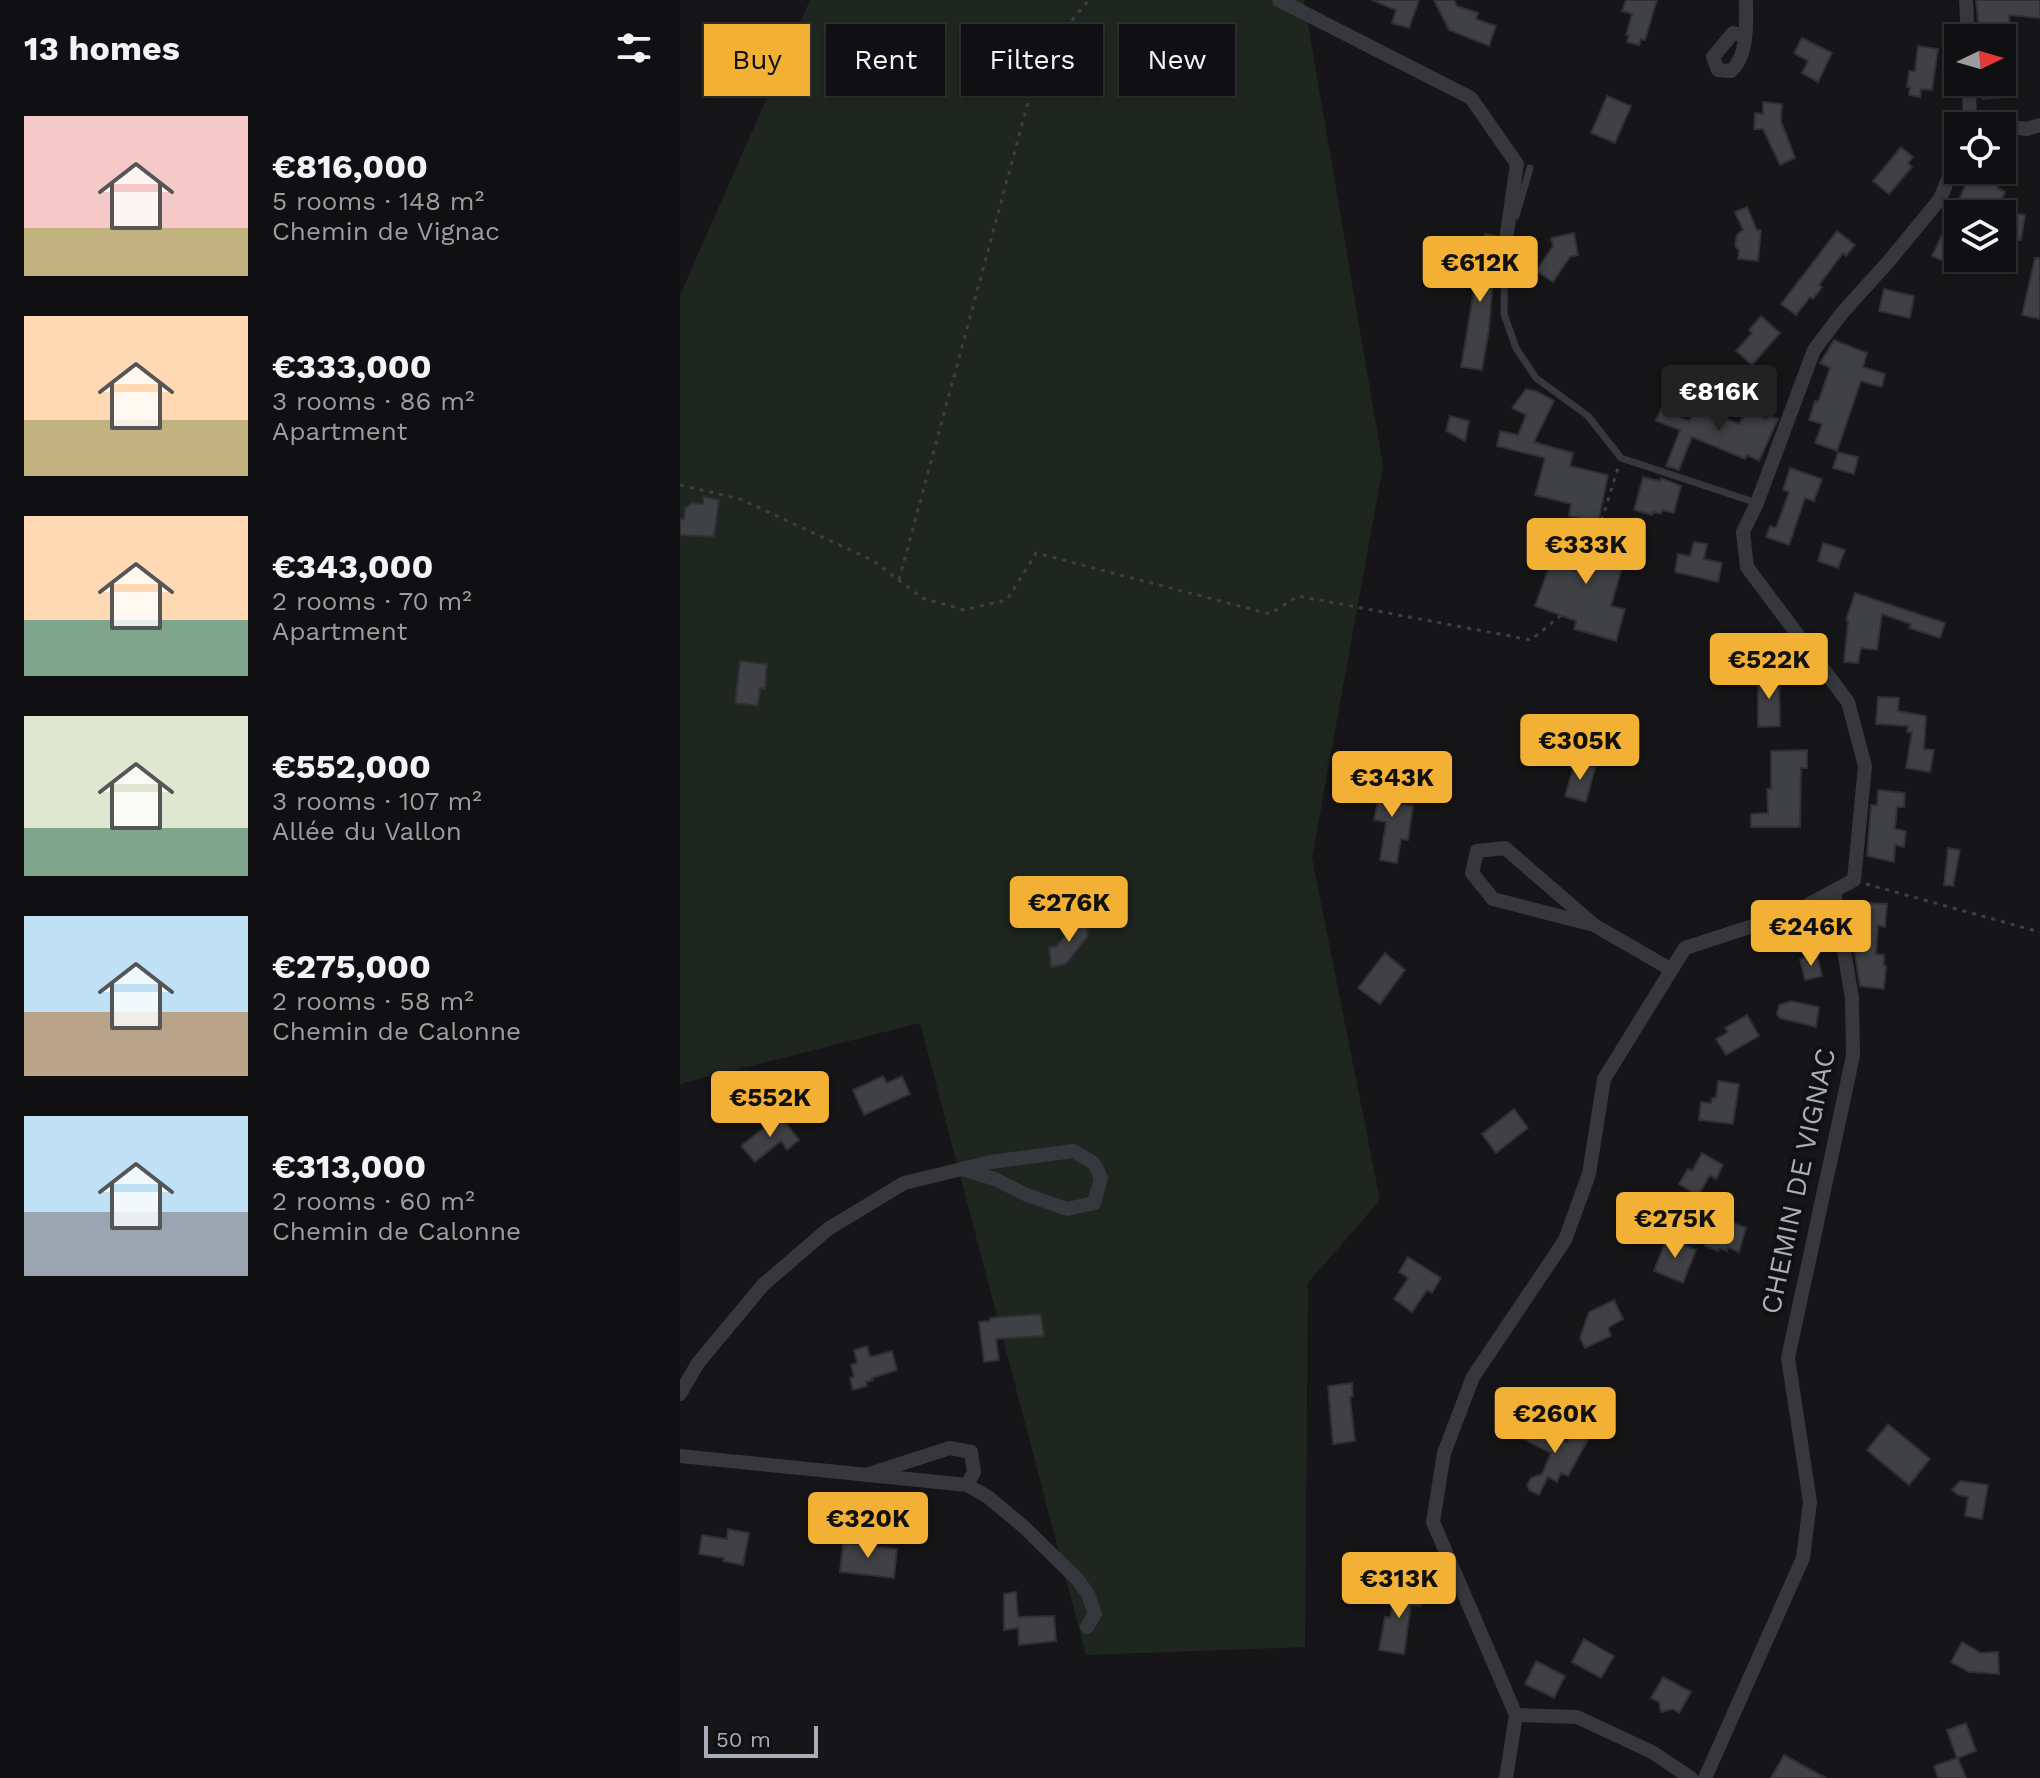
<!DOCTYPE html>
<meta charset="utf-8">
<style>
body{margin:0;font-family:"Work Sans",sans-serif;background:#19191b;color:#f1f3f6;height:100vh;display:flex;flex-direction:column;font-size:30px;white-space:nowrap}
*{box-sizing:border-box;margin:0}
p{font-size:26px;color:#9c9d9f}
.icon{flex:none;width:44px;height:44px;fill:none;stroke:currentColor;stroke-width:2;stroke-linecap:round;stroke-linejoin:round}
.map{position:relative;flex:1;overflow:hidden}
.panel{display:flex;flex-direction:column;background:#101012;width:680px}
.panel>*{flex:none}
.guide{position:absolute;left:24px;top:24px;width:760px;height:72px;display:flex;gap:16px}
.needle{width:52px;rotate:85deg}
.tools{position:absolute;left:1264px;top:24px;display:grid;gap:16px}
.tools a{display:grid;place-items:center;width:72px;height:72px;border-radius:0px;background:#101012;box-shadow:0 2px 6px #0004,0 0 0 2px #303032;font-size:40px}
.scale{position:absolute;left:24px;bottom:20px;width:114px;box-sizing:border-box;padding-left:8px;border:4px solid #a8adb8;border-top:0;font-size:22px;line-height:28px;white-space:nowrap;color:#a8adb8;-webkit-text-stroke:6px #111113;paint-order:stroke}
.price{position:absolute;translate:-50% -68px;padding:0 18px;border-radius:8px;background:#f2b134;color:#111;font-size:26px;line-height:52px;filter:drop-shadow(0 2px 4px #0008)}
.price::after{content:'';position:absolute;left:50%;top:48px;width:24px;height:18px;margin-left:-12px;background:inherit;clip-path:polygon(0 0,100% 0,50% 100%)}
.price.active{background:#222;color:#fff}
ul{padding:0;list-style:none}
li{display:flex;align-items:center;gap:24px;height:200px;padding:0 24px}
li span{display:grid;place-items:center;flex:none;width:224px;height:160px;border-radius:0px;color:#555}
li>.icon{margin-inline-start:auto}
span .icon{width:96px;height:96px;fill:#fffc;stroke-width:1}
li b{font-size:34px}
h2{display:flex;justify-content:space-between;align-items:center;height:96px;padding:0 24px;font-size:34px}
.tag{padding:0 28px;border-radius:0px;background:#101012;box-shadow:0 2px 6px #0004,0 0 0 2px #303032;font-size:28px;line-height:72px}
.tag.active{background:#f2b134;color:#111}
main{display:flex;flex:1;min-height:0}
.map>svg:first-child{display:block}
.green{fill:#1e261f}
.building{fill:#404145;stroke:#303034;stroke-width:2}
.lines{fill:none;stroke-linecap:round;stroke-linejoin:round}
.path{stroke:#3d3f44;stroke-width:3;stroke-dasharray:4 6;stroke-linecap:butt}
.service{stroke:#37383d;stroke-width:7}
.minor{stroke:#37383d;stroke-width:14}
.labels{text-anchor:middle;dominant-baseline:central;stroke-width:8;stroke-linejoin:round;paint-order:stroke}
.street-label{font-size:28px;fill:#a8adb8;stroke:#111113}
</style>
<main>
<section class="panel">
<h2>13 homes<svg class="icon" aria-label="filters" viewBox="0 0 24 24"><path d="M4 7h16M4 17h16"/><circle cx="9" cy="7" r="2"/><circle cx="15" cy="17" r="2"/></svg></h2>
<ul>
<li><span style="background:linear-gradient(#f6c9c9 70%,#c2b280 0)"><svg class="icon" aria-label="home" viewBox="0 0 24 24"><path d="M3 11l9-7 9 7M6 9v11h12V9"/></svg></span><div><b>€816,000</b><p>5 rooms · 148 m²</p><p>Chemin de Vignac</p></div></li>
<li><span style="background:linear-gradient(#ffd9b3 65%,#c2b280 0)"><svg class="icon" aria-label="home" viewBox="0 0 24 24"><path d="M3 11l9-7 9 7M6 9v11h12V9"/></svg></span><div><b>€333,000</b><p>3 rooms · 86 m²</p><p>Apartment</p></div></li>
<li><span style="background:linear-gradient(#ffd9b3 65%,#7fa58c 0)"><svg class="icon" aria-label="home" viewBox="0 0 24 24"><path d="M3 11l9-7 9 7M6 9v11h12V9"/></svg></span><div><b>€343,000</b><p>2 rooms · 70 m²</p><p>Apartment</p></div></li>
<li><span style="background:linear-gradient(#dfe7d0 70%,#7fa58c 0)"><svg class="icon" aria-label="home" viewBox="0 0 24 24"><path d="M3 11l9-7 9 7M6 9v11h12V9"/></svg></span><div><b>€552,000</b><p>3 rooms · 107 m²</p><p>Allée du Vallon</p></div></li>
<li><span style="background:linear-gradient(#bfe0f5 60%,#b9a48a 0)"><svg class="icon" aria-label="home" viewBox="0 0 24 24"><path d="M3 11l9-7 9 7M6 9v11h12V9"/></svg></span><div><b>€275,000</b><p>2 rooms · 58 m²</p><p>Chemin de Calonne</p></div></li>
<li><span style="background:linear-gradient(#bfe0f5 60%,#9aa5b1 0)"><svg class="icon" aria-label="home" viewBox="0 0 24 24"><path d="M3 11l9-7 9 7M6 9v11h12V9"/></svg></span><div><b>€313,000</b><p>2 rooms · 60 m²</p><p>Chemin de Calonne</p></div></li>
</ul>
</section>
<div class="map">
<svg width="1360" height="1778" viewBox="0 0 1360 1778">
<rect width="100%" height="100%" fill="#161618"/>
<path class="green" d="M130,0H624L703,466L632,858L700,1200L628,1283L625,1647L406,1655L240,1023L0,1084V295Z"/>
<path class="building" d="M692,0H739L729,28L712,23L716,10Z
M754,0H774L777,6L798,13L796,19L816,26L809,46L769,30Z
M946,0H977L965,40L961,39L959,45L947,42L949,36L946,35L952,14L942,11Z
M1296,0H1360V18L1329,15L1331,38H1300Z
M1122,38L1152,53L1138,82L1122,73L1128,61L1114,53Z
M1322,39H1331L1336,96L1303,99L1302,82H1322Z
M1238,46L1258,49L1252,90L1241,89L1240,97L1229,95L1230,87H1227L1229,71H1235Z
M927,96L951,106L935,143L911,133Z
M1083,102L1102,104L1101,121L1115,158L1100,165L1083,129H1074L1075,113L1083,114Z
M1221,147L1233,157L1228,163L1232,167L1209,194L1193,181Z
M1306,174L1321,181L1317,188L1325,192L1315,214H1278V258L1274,266L1252,256L1290,176L1303,182Z
M1067,207L1077,230H1081L1078,261L1058,259L1059,250L1055,246L1057,235L1063,230L1055,212Z
M1322,211L1345,215L1341,240L1322,237Z
M1157,231L1175,245L1166,256L1163,253L1139,285L1142,287L1138,293L1133,299L1130,297L1116,315L1101,304Z
M894,233L898,255L890,257L873,282L856,271L873,246L871,238Z
M805,234L816,236L809,329L802,370L781,367L799,261L787,259L790,243L803,245Z
M1355,258H1360V319L1342,315Z
M1204,289L1234,296L1230,318L1199,311Z
M1081,316L1100,333L1072,365L1056,351L1072,333L1069,330Z
M1154,340L1187,353L1183,367L1205,374L1202,387L1181,381L1157,451L1135,443L1142,424L1129,420L1135,401L1138,402L1150,368L1140,363Z
M846,389L856,391L874,401L854,442L893,453L890,466L928,475L918,523L889,516L891,504L855,495L865,458L817,446L820,431L838,435L846,415L832,408Z
M1015,405L1059,424L1067,409L1086,419L1088,415L1098,419L1079,461L1067,455L1065,459L1012,437L999,470L986,466L1000,430L976,421L981,409L1009,421Z
M770,416L789,421L785,441L766,431Z
M1158,452L1178,457L1174,474L1153,468Z
M1110,468L1142,479L1134,501L1125,498L1109,545L1086,537L1090,526L1096,528L1109,492L1103,490Z
M963,477L980,481L981,478L1001,486L994,513L982,510L981,514L973,512L972,515L954,510Z
M23,496L39,500L34,537L0,535V519H4L5,508L12,503L23,504Z
M929,520L945,524L939,552L946,554L931,606L945,609L936,641L894,629L896,621L855,606L873,556L860,553L866,536L892,543L885,568L910,574L916,556L921,557Z
M1014,542L1027,544L1024,559L1042,563L1038,582L995,572L998,554L1010,556Z
M1143,543L1165,550L1158,568L1138,561Z
M1175,593L1265,623L1260,638L1229,628L1231,624L1202,614L1197,650L1181,648L1178,663L1164,662L1168,621L1166,620Z
M60,661L87,664L85,689L80,688L78,706L55,703Z
M1099,675L1100,726L1078,727V676Z
M1198,697L1219,698L1218,711L1246,716L1244,749L1254,750L1250,772L1226,768L1232,732H1227L1228,726L1196,724Z
M1127,750V768H1121L1120,827H1071V814L1088,813L1087,789H1091V751Z
M895,762L915,768L906,802L885,796Z
M703,774L717,776L713,803L733,806L728,840L721,839L717,863L700,860L706,822L694,820Z
M1198,790L1225,793L1224,807H1217L1215,829L1226,831L1224,847L1215,845L1214,862L1187,856L1191,805H1197Z
M1268,848L1280,850L1273,886L1264,885Z
M1171,902L1207,904L1205,927L1198,925L1196,954L1204,955V965L1206,966L1204,989L1180,986L1170,924Z
M406,921L408,936L386,964L371,967L369,947L377,946L387,932V924Z
M705,953L725,970L700,1004L678,988Z
M1137,955L1142,976L1125,980L1120,959Z
M1111,1001L1139,1007L1136,1027L1100,1018L1097,1014L1099,1005Z
M1067,1015L1079,1036L1046,1055L1036,1039L1048,1032L1045,1028Z
M203,1076L207,1083L222,1076L230,1094L184,1115L173,1090Z
M1038,1081L1059,1084L1053,1124L1019,1120L1021,1102L1031,1103L1032,1098H1036Z
M834,1109L848,1128L816,1153L802,1134Z
M100,1115L119,1140L107,1150L101,1141L75,1162L61,1146Z
M1022,1153L1043,1165L1036,1179L1030,1175L1018,1196L999,1184L1008,1169L1012,1171Z
M1038,1216L1066,1228L1059,1252L1048,1247L1047,1251L1039,1248L1038,1251L1025,1246Z
M987,1238L1016,1250L1003,1283L974,1271Z
M728,1257L761,1278L752,1293L747,1290L732,1312L714,1299L728,1278L719,1272Z
M934,1300L943,1319L928,1328L931,1336L905,1348L900,1338L909,1312Z
M361,1314L364,1336L316,1339L319,1360L304,1362L299,1322L310,1321V1318Z
M187,1346L190,1357L212,1351L217,1370L192,1378L193,1380L186,1382L187,1386L173,1390L170,1378L174,1377L171,1365L177,1363L174,1350Z
M672,1383L673,1396L670,1397L675,1441L653,1444L648,1386Z
M1208,1424L1250,1459L1229,1485L1187,1450Z
M858,1427L887,1442L894,1430L909,1438L888,1476L881,1473L877,1482L868,1477L859,1495L849,1490L847,1485L851,1478L862,1474L871,1453L841,1438L851,1428L856,1431Z
M1280,1481L1308,1485L1302,1519L1285,1516L1288,1497L1278,1495L1272,1490Z
M48,1529L69,1533L63,1565L43,1561L44,1558L19,1554L22,1535L47,1539Z
M163,1543L217,1549L214,1578L160,1572Z
M716,1586L743,1589L740,1606L731,1605L724,1654L699,1650L705,1617L710,1618Z
M336,1592L338,1617L374,1616L376,1641L339,1645L338,1628L324,1630V1594Z
M904,1639L934,1656L921,1678L892,1662Z
M1282,1642L1301,1653L1318,1652L1319,1674L1289,1672L1271,1662Z
M856,1661L885,1676L874,1698L845,1684Z
M983,1677L1011,1692L999,1713L993,1709L981,1712L979,1702L971,1698Z
M1286,1723L1296,1751L1278,1758L1286,1778H1258L1254,1766L1277,1758L1267,1730Z
M1104,1755L1146,1778H1091Z"/>
<g class="lines">
<path class="path" d="M0,485L60,499L194,561L242,598L284,610L327,600L356,553L590,614L618,596L851,640L896,603L938,468
M219,580L360,58L409,0
M1186,884L1360,932"/>
<path class="service" d="M836,216L850,168
M825,251L824,314L836,348L856,378L908,416L941,458L1077,503"/>
<path class="minor" d="M599,0L791,98L837,164L824,253
M1286,0L1288,38
M1065,36L1053,33L1033,57L1038,70L1051,71C1069,55 1066,22 1066,0
M1289,82L1290,126
M1291,123L1319,126
M1322,126L1347,129L1360,125
M914,925L813,899L792,873L797,851L825,848L914,925L990,969
M0,1394L18,1363L83,1285L148,1229L224,1183L311,1162L393,1151L414,1163L421,1178L414,1203L387,1209L347,1195L315,1179L281,1169
M0,1456L287,1485L294,1472L291,1452L270,1448L186,1475
M287,1485L308,1497L344,1527L398,1580L408,1594L415,1614L407,1627
M836,1715L897,1717L972,1752L1011,1778
M826,1778L836,1715L753,1522L764,1453L793,1377L885,1240L909,1174L924,1079L1005,948L1113,913L1174,880L1185,766L1168,702L1067,567L1063,532L1077,503L1134,350L1162,313L1209,261L1260,199L1278,155
M1025,1778L1123,1558L1130,1502L1108,1358L1173,1056L1172,998L1154,891"/>
</g>
<g class="labels">
<g class="street-label">
<text transform="translate(1118 1181) rotate(-78)">CHEMIN DE VIGNAC</text>
</g>
</g>
</svg>
<div class="tools">
<a><svg class="needle" viewBox="-14 -14 28 28"><path d="M0-13l5 13h-10z" fill="#e53935"/><path d="M0 13l5-13h-10z" fill="#9c9d9f"/></svg></a>
<a><svg class="icon" aria-label="locate" viewBox="0 0 24 24"><circle cx="12" cy="12" r="6"/><path d="M12 2v4M12 18v4M2 12h4M18 12h4"/></svg></a>
<a><svg class="icon" aria-label="layers" viewBox="0 0 24 24"><path d="M12 4l9 5-9 5-9-5zM3 14l9 5 9-5"/></svg></a>
</div>
<div class="scale">50 m</div>
<b class="price" style="left:800px;top:304px">€612K</b>
<b class="price active" style="left:1039px;top:433px">€816K</b>
<b class="price" style="left:906px;top:586px">€333K</b>
<b class="price" style="left:1089px;top:701px">€522K</b>
<b class="price" style="left:900px;top:782px">€305K</b>
<b class="price" style="left:712px;top:819px">€343K</b>
<b class="price" style="left:389px;top:944px">€276K</b>
<b class="price" style="left:1131px;top:968px">€246K</b>
<b class="price" style="left:90px;top:1139px">€552K</b>
<b class="price" style="left:995px;top:1260px">€275K</b>
<b class="price" style="left:875px;top:1455px">€260K</b>
<b class="price" style="left:188px;top:1560px">€320K</b>
<b class="price" style="left:719px;top:1620px">€313K</b>
<div class="guide">
<a class="tag active">Buy</a>
<a class="tag">Rent</a>
<a class="tag">Filters</a>
<a class="tag">New</a>
</div>
</div>
</main>
